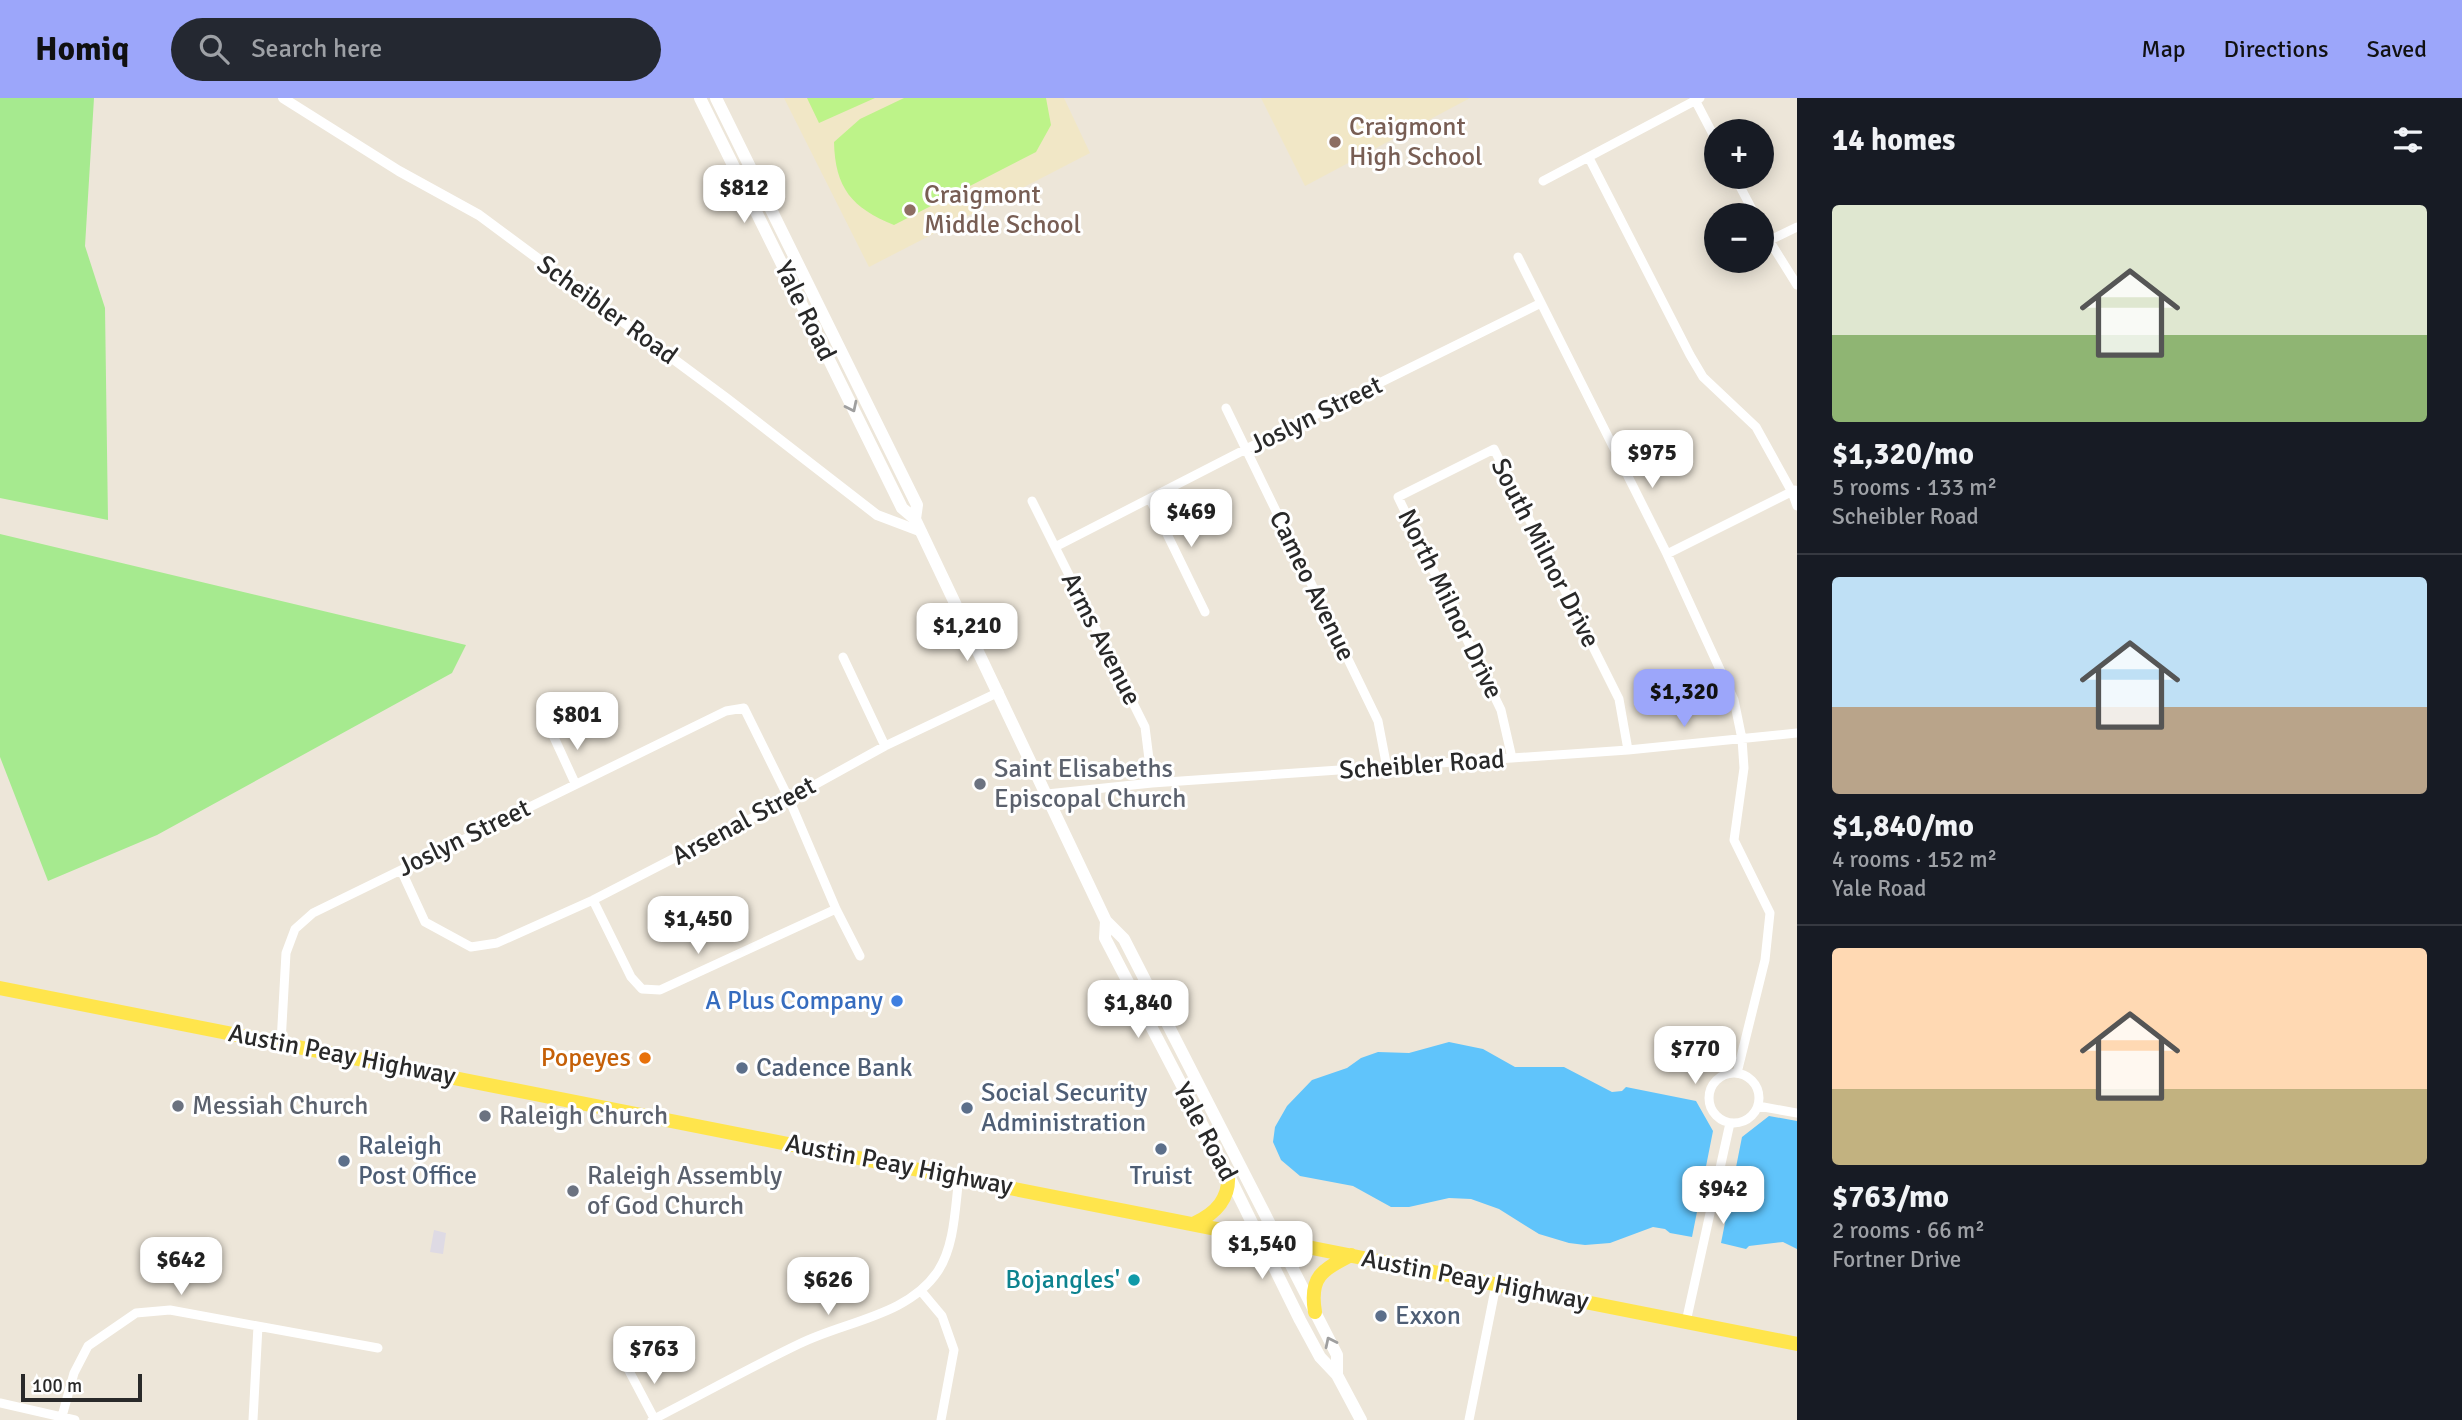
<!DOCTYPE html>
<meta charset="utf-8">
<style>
body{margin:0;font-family:Signika,sans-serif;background:#242831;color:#f1f3f6;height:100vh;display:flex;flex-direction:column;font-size:26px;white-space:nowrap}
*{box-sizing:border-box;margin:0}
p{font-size:23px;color:#9ea1a6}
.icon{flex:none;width:38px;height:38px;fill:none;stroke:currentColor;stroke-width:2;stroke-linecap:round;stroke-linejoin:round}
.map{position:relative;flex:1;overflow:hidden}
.drawer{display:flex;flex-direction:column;background:#171b24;width:665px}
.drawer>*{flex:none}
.buttons{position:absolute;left:1704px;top:21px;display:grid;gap:14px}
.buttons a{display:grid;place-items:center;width:70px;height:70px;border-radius:50%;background:#171b24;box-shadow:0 4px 18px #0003;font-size:35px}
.scale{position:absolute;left:21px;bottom:18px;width:121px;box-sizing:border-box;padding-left:7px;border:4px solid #292929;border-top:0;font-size:19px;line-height:24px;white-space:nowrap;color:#292929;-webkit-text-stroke:5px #fff;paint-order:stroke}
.price{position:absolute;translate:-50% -60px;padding:0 16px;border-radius:14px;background:#fff;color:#222;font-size:23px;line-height:46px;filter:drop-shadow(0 2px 4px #0008)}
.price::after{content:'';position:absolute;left:50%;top:42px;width:21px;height:16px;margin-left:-10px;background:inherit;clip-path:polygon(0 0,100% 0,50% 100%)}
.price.selected{background:#9ca6fa;color:#111}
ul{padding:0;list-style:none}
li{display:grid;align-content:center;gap:14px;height:371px;padding:0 35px}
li+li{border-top:2px solid #363941}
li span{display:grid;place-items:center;height:217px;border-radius:7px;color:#555}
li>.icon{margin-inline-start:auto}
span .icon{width:126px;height:126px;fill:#fffc;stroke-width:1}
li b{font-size:30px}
h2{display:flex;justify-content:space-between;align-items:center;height:84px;padding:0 35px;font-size:30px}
header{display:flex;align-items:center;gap:42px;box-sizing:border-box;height:98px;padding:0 35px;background:#9ca6fa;color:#111}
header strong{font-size:33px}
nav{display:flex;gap:38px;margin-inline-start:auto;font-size:24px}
.search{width:490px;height:63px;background:#242831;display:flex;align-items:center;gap:18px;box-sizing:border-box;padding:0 24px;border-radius:38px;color:#9ea1a6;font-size:26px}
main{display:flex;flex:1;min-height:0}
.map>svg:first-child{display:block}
.industrial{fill:#dedae4}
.education{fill:#f1e7c6}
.green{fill:#a6ea8f}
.pitch{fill:#bdf389}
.water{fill:#60c4fb}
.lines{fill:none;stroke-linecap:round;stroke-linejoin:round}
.minor{stroke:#fff;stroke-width:9}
.tertiary{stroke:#fff;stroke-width:10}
.secondary{stroke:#fff;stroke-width:12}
.primary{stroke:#ffe54c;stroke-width:14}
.oneway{stroke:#9f9f9f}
.education-dot{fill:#8d6e63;stroke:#fff;stroke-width:2.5}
.worship-dot{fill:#6b7280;stroke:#fff;stroke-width:2.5}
.shop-dot{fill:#3f7fe0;stroke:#fff;stroke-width:2.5}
.food-dot{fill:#e8710a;stroke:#fff;stroke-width:2.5}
.service-dot{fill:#5c6f8a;stroke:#fff;stroke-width:2.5}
.culture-dot{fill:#0f9aa8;stroke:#fff;stroke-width:2.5}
.labels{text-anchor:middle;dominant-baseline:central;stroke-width:6;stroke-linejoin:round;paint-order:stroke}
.education-label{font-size:26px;fill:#785e54;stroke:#fff;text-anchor:start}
.street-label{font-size:26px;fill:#292929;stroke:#fff}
.worship-label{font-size:26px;fill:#5b616d;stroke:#fff;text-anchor:start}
.shop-label{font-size:26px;fill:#366cbe;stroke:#fff;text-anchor:end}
.food-label{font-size:26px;fill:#c56008;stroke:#fff;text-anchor:end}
.service-label{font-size:26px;fill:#4e5e75;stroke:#fff;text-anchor:start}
.culture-label{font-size:26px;fill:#0d838f;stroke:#fff;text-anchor:end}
</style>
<header>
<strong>Homiq</strong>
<div class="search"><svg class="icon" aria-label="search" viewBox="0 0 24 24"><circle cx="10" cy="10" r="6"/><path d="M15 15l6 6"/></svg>Search here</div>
<nav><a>Map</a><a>Directions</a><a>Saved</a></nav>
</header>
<main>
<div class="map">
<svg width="1797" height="1322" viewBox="0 0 1797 1322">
<rect width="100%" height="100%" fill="#ede6d9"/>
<path class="industrial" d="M434,1132L446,1135L443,1156L430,1154Z"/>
<path class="education" d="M784,0H1064L1090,55L869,169Z
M1261,0H1470L1305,88Z"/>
<path class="green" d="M0,0H94L85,148L105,210L108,422L0,400Z
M0,436L466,547L452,575L157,737L48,783L0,659Z"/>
<path class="pitch" d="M807,0H875L819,25Z
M904,0H1046L1051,27L1036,54L894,127C852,110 835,90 834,44L860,21Z"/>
<path class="water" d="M1449,944L1483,951L1515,969H1564L1612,994L1622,993L1626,989L1696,1003L1713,1033L1692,1139L1670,1135L1665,1131L1653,1129L1610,1145L1585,1147L1569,1145L1539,1136L1499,1111L1471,1101L1449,1100L1409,1109H1391L1353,1088L1300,1078L1281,1062L1273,1044L1275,1029L1287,1008L1312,982L1347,970L1361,960L1378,954L1409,955Z
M1769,1018L1797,1023V1151L1783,1144L1749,1148L1746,1151L1721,1145L1742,1039Z"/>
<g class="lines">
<path class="minor" d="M1694,0L1717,44
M1589,60L1690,257L1703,279L1756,329L1792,394L1797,408
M1735,79L1755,117
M1543,83L1700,0
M1762,131L1797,187
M1768,143L1797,129
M1518,159L1667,456L1734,602L1742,641L1744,670L1734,742L1770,815L1765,862L1737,975
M1226,310L1378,623L1387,670
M1150,401L1205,514
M1032,403L1145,629L1152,685
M1055,449L1246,351L1541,205
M1667,456L1795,392
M843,559L885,648
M552,635L575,685
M1512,660L1501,612L1398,399L1494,351L1619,601L1628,652
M1047,696L1152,685L1628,652L1797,635
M401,772L425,824L471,849L497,845L593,802L789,701L885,648L999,594
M593,802L631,879L642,891L660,892L836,811
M281,945L286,855L295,831L313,815L726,613L744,610L789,701L836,811L860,858
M1709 1000a25 25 0 1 1 50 0a25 25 0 1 1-50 0Z
M1758,1008L1797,1015
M921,1193L942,1218L954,1252L941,1322
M1686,1224L1730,1025
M627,1269L655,1322
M0,1305L75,1322
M61,1322L74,1275L88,1248L136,1215L170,1212L378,1250
M253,1322L258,1228
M652,1322C701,1297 749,1270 799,1246C845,1223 908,1218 938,1173C955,1147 955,1109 959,1079
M1469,1322L1496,1187"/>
<path class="tertiary" d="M283,0L399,73L479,117L726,300L877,417L922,434"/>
<path class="secondary" d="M700,0L902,410L915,421L1106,823L1124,841L1315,1214L1337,1257V1277
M716,0L917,407L915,421
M1106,823L1105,840L1228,1076L1300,1222L1320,1259L1337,1277L1361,1322"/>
<path class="primary" d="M0,890L1797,1246
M1195,1125C1216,1115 1230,1101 1228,1076
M1315,1214C1309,1179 1322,1172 1351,1157"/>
</g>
<defs><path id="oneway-chevron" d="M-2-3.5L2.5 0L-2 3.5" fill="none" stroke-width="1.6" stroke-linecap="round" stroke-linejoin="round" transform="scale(1.75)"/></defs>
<g class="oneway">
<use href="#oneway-chevron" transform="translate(852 309) rotate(64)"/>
<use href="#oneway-chevron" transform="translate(1330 1244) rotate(-116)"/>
</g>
<g class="education-dot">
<circle cx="1335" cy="44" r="7"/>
<circle cx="910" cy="112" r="7"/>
</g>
<g class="worship-dot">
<circle cx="980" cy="686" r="7"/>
<circle cx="178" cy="1008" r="7"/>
<circle cx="485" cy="1018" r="7"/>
<circle cx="573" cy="1093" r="7"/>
</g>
<circle class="shop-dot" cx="897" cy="903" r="7"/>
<circle class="food-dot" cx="645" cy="960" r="7"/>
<g class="service-dot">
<circle cx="742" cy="970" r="7"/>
<circle cx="967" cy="1010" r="7"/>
<circle cx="1161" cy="1051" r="7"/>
<circle cx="344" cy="1063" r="7"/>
<circle cx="1381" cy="1218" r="7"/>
</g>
<circle class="culture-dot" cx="1134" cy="1182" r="7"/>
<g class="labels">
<g class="education-label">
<text x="1349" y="29">Craigmont<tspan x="1349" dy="30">High School</tspan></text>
<text x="924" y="97">Craigmont<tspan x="924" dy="30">Middle School</tspan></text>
</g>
<g class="street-label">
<text transform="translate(607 212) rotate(36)">Scheibler Road</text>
<text transform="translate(805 213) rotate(64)">Yale Road</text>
<text transform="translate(1316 317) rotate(-26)">Joslyn Street</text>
<text transform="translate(1545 455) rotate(63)">South Milnor Drive</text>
<text transform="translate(1312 488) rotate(64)">Cameo Avenue</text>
<text transform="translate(1450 506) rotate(64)">North Milnor Drive</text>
<text transform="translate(1101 541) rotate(63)">Arms Avenue</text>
<text transform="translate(1422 667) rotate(-4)">Scheibler Road</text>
<text transform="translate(744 723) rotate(-28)">Arsenal Street</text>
<text transform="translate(464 740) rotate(-26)">Joslyn Street</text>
<text transform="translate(342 957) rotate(11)">Austin Peay Highway</text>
<text transform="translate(1205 1034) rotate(62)">Yale Road</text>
<text transform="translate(899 1067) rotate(11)">Austin Peay Highway</text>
<text transform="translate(1475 1182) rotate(11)">Austin Peay Highway</text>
</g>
<g class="worship-label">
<text x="994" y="671">Saint Elisabeths<tspan x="994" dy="30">Episcopal Church</tspan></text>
<text x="192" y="1008">Messiah Church</text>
<text x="499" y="1018">Raleigh Church</text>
<text x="587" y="1078">Raleigh Assembly<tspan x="587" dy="30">of God Church</tspan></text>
</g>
<g class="shop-label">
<text x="883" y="903">A Plus Company</text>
</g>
<g class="food-label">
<text x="631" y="960">Popeyes</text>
</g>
<g class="service-label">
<text x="756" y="970">Cadence Bank</text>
<text x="981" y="995">Social Security<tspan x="981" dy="30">Administration</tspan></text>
<text x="358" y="1048">Raleigh<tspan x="358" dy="30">Post Office</tspan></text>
<text x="1161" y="1078" text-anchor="middle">Truist</text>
<text x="1395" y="1218">Exxon</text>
</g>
<g class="culture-label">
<text x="1120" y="1182">Bojangles'</text>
</g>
</g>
</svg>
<div class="buttons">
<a>+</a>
<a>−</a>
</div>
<div class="scale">100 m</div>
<b class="price" style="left:744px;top:127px">$812</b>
<b class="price" style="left:1652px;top:392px">$975</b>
<b class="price" style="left:1191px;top:451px">$469</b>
<b class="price" style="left:967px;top:565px">$1,210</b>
<b class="price selected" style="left:1684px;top:631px">$1,320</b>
<b class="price" style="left:577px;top:654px">$801</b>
<b class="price" style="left:698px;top:858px">$1,450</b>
<b class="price" style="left:1138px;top:942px">$1,840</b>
<b class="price" style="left:1695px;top:988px">$770</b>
<b class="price" style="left:1723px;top:1128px">$942</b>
<b class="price" style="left:1262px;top:1183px">$1,540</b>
<b class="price" style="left:181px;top:1199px">$642</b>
<b class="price" style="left:828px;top:1219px">$626</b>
<b class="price" style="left:654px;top:1288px">$763</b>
</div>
<section class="drawer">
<h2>14 homes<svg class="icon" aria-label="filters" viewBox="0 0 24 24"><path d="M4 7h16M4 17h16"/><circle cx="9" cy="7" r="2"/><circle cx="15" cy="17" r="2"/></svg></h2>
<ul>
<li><span style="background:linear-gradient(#dfe7d0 60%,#8fb573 0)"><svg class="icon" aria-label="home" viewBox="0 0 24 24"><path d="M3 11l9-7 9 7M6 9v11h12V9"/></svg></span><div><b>$1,320/mo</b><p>5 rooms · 133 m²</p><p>Scheibler Road</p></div></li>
<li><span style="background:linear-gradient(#bfe0f5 60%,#b9a48a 0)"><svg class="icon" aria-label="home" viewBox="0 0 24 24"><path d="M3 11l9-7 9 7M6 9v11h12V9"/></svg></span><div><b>$1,840/mo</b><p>4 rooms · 152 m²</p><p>Yale Road</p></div></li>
<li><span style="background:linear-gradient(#ffd9b3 65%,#c2b280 0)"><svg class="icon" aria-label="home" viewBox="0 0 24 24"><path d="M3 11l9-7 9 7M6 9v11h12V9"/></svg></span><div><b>$763/mo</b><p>2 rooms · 66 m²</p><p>Fortner Drive</p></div></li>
</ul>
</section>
</main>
